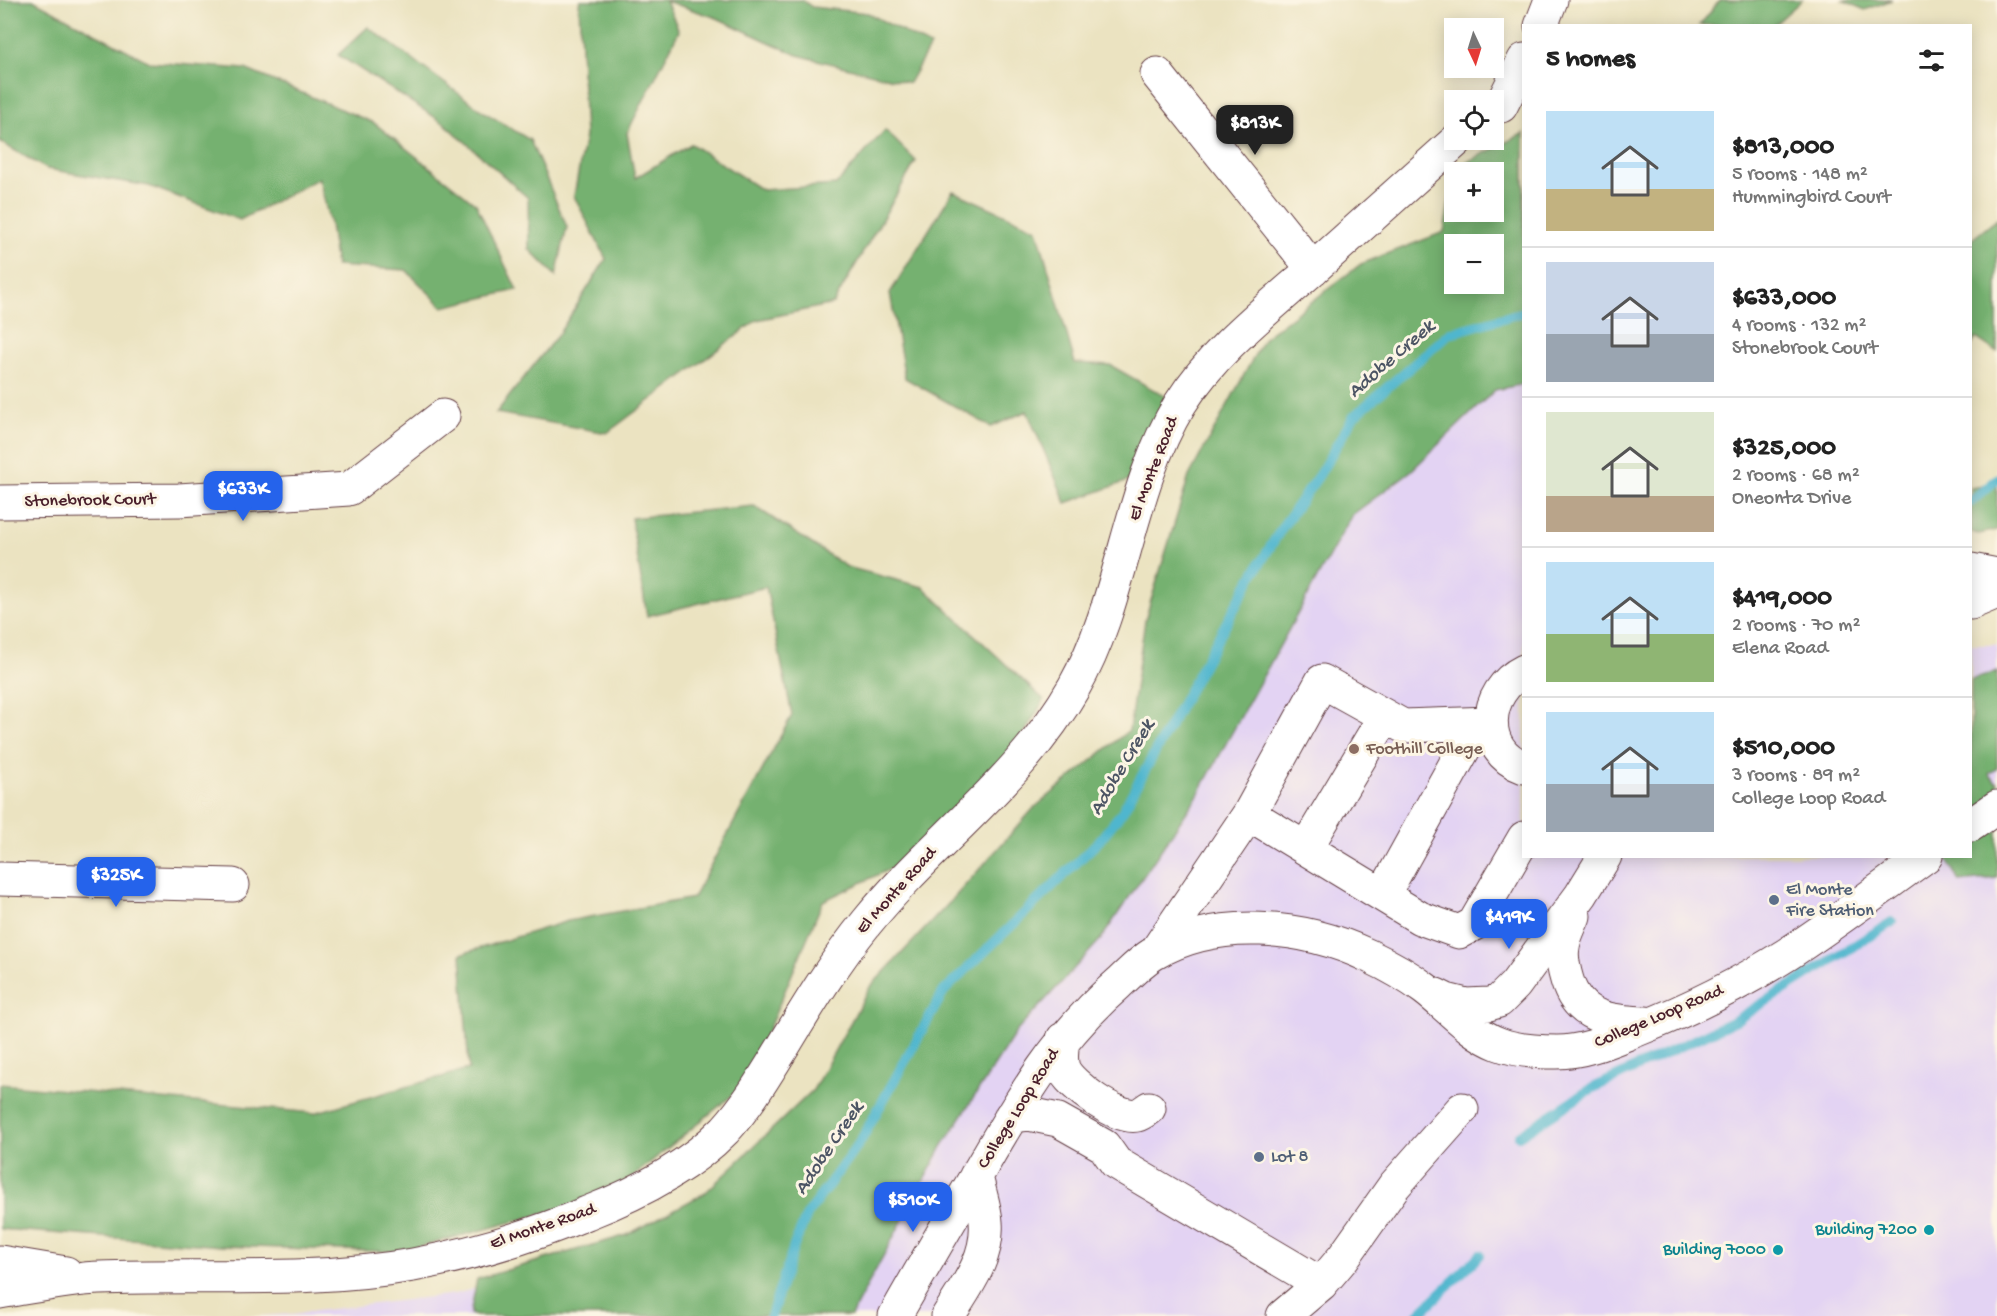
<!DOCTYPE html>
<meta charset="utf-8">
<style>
body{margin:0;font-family:"Gochi Hand",sans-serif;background:#f2f2f2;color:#222;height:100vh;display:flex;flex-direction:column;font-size:22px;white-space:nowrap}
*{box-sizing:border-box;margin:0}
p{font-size:20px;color:#767676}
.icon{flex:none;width:33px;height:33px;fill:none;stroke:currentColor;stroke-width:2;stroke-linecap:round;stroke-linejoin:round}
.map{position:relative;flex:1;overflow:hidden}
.sheet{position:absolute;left:1522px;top:24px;width:450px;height:834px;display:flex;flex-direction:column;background:#fff;border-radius:0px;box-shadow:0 3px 15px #0003}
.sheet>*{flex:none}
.needle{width:39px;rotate:176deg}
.tools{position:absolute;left:1444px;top:18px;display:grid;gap:12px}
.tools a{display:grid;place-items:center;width:60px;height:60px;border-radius:0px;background:#fff;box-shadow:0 3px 15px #0003;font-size:30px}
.price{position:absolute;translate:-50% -51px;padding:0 14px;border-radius:12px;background:#2563eb;color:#fff;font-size:20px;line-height:39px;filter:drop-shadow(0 2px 3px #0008)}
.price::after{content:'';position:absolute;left:50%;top:36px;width:18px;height:14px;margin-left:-9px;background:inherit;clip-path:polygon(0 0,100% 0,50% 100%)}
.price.on{background:#222;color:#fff}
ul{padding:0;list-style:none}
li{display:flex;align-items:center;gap:18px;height:150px;padding:0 24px}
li+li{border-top:2px solid #e0e0e0}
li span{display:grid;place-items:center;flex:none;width:168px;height:120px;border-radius:0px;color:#555}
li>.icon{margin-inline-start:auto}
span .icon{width:72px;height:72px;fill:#fffc;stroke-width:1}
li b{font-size:26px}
h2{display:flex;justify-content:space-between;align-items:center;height:72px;padding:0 24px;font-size:26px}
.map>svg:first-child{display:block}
.built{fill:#e3d3f3}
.forest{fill:#75b170;stroke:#60684e;stroke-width:1.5;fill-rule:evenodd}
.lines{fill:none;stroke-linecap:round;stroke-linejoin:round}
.stream{stroke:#50b6ce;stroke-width:10}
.minor-casing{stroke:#623c42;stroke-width:35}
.minor{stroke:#fff;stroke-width:33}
.education-dot{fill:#8d6e63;stroke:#fcf5e5;stroke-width:2}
.service-dot{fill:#5c6f8a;stroke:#fcf5e5;stroke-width:2}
.culture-dot{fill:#0f9aa8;stroke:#fcf5e5;stroke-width:2}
.labels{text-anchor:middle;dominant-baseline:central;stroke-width:6;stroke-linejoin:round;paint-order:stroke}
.street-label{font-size:18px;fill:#4a1f2b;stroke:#fcf5e5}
.education-label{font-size:18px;fill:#785e54;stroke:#fcf5e5;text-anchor:start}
.service-label{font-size:18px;fill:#4e5e75;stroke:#fcf5e5;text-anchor:start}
.culture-label{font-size:18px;fill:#0d838f;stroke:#fcf5e5;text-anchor:end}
.water-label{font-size:20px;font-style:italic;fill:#4c5464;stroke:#fcf5e5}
</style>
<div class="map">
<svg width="1997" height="1316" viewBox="0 0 1997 1316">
<rect width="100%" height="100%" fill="#fcf5e5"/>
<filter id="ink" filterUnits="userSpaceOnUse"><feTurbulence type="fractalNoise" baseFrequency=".0167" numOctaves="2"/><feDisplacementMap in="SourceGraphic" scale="12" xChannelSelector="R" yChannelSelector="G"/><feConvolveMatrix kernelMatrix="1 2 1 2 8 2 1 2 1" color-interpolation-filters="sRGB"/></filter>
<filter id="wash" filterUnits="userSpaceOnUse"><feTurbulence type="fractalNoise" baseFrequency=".008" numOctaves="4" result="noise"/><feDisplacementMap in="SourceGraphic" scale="24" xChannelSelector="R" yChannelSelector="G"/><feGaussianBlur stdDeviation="1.35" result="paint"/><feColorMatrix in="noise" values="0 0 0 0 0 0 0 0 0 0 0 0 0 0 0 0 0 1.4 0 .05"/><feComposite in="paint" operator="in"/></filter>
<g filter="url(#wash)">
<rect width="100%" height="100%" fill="#ebe3c1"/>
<path class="built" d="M1524,340V856H1971V645H1997V1316H258L292,1314L455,1294L629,1247L765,1184L1320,509Z"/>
<path class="forest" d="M0,0H33L149,62L245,69L374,123L476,204L517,290L443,307L406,270L336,266L330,224L319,178L240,220L149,186L47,169L0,142Z
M580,0H802L812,7L868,13L930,46L909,83L797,55L717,18L666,1L679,31L627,133L635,178L691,144L762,190L836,185L885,130L916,161L833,304L757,320L607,433L496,413L560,332L606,259L574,196L585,136L579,4Z
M1720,0H1802L1774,25H1700Z
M1842,0H1892L1865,10Z
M368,27L484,112L530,140L567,227L556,276L529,249L528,198L444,123L338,55Z
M1524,133V384L1495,390L1411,471L1352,515L1196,798L1101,939L1016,1032L943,1145L851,1316H477L470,1314L477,1279L627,1235L705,1193L813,1090L870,987L952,900L1034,808L1129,730L1145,620L1189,476L1264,338L1361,264L1444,232L1455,168ZM1455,172H1494V212H1455ZM1455,244H1494V284H1455Z
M953,191L1037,229L1075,363L1110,365L1170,399L1148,474L1066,503L1027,411L991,427L905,378L890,293Z
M1997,219V352L1976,338L1971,346V240Z
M1997,484V530L1979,534L1971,532V488Z
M754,506L847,567L923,587L1044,700L965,833L823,901L745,1085L609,1196L401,1252L221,1246L0,1229V1084L314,1113L469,1069L461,954L568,921L693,898L792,715L766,587L647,616L631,518Z
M1997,672V768L1989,774L1997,783V878L1959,882L1946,857L1971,856V680Z"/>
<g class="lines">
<path class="stream" d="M1971,502L1997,479
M1519,1136L1591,1089L1736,1020L1892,922
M771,1316L795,1243L808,1213L860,1142L944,991L1099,841L1122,812L1250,580L1283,526L1319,475L1354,416L1450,333L1524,312
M1417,1316L1480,1255"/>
</g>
</g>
<g filter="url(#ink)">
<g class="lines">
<defs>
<path id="minor" d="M1541,26L1551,0
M1157,74L1313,269
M1501,106L1524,60
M0,502L179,500L349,489L443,416
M1971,570L1997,575
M1971,603L1997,592
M1524,671C1483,691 1478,751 1524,767
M1249,814L1420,918L1459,932L1474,924L1524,838
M1971,825L1997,807
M1306,848L1385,716
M0,879L233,885
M1383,895L1477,725
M1574,916C1570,926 1564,937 1563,947C1561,957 1564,970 1567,980C1578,1018 1610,1022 1646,1023
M1155,953L1249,814L1322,681L1403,726L1491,723
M1436,995L1446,1000L1466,1005L1489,1004L1499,1001L1515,985L1581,895L1605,856
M1063,1039C1062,1048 1060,1059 1063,1068C1069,1085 1119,1120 1137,1115C1141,1114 1146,1110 1149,1108
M1011,1116L1029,1114L1058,1120L1104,1146L1116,1163L1321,1284
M0,1262L66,1273
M0,1292C33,1287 67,1279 100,1278C204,1274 309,1283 413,1265C472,1254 532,1236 587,1213C636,1194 688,1168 725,1130C748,1105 765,1076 783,1047C809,1004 835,961 867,922C933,841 1022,779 1074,687C1124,599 1127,491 1180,404C1214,350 1268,309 1314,268C1362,225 1410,182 1457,140
M895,1316C922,1268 950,1221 978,1173C1020,1101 1054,1040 1118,984C1129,974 1140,962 1153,954C1217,916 1304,925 1369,956C1388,965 1408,976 1425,989C1449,1007 1470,1033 1499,1044C1517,1051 1538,1052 1557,1052C1586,1052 1613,1039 1639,1029C1690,1009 1740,984 1786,955C1834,924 1880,889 1926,856
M948,1316C966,1287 989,1258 986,1222C985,1207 979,1191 976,1176
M1283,1316L1321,1284L1343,1258L1394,1186L1462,1109"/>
</defs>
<use href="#minor" class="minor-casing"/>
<use href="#minor" class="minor"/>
</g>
</g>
<circle class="education-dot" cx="1354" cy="749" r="6"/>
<g class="service-dot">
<circle cx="1774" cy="900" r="6"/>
<circle cx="1259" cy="1157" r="6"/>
</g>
<g class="culture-dot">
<circle cx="1929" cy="1230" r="6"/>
<circle cx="1778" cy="1250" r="6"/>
</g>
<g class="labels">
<g class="street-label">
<text transform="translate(1154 469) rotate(-69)">El Monte Road</text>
<text transform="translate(90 501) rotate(-1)">Stonebrook Court</text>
<text transform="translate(897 891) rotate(-48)">El Monte Road</text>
<text transform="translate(1659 1017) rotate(-23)">College Loop Road</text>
<text transform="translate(1019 1109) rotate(-58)">College Loop Road</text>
<text transform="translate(543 1227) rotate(-19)">El Monte Road</text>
</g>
<g class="education-label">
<text x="1366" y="749">Foothill College</text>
</g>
<g class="service-label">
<text x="1786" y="890">El Monte<tspan x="1786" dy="21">Fire Station</tspan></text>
<text x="1271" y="1157">Lot 8</text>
</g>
<g class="culture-label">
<text x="1917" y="1230">Building 7200</text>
<text x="1766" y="1250">Building 7000</text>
</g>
<g class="water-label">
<text transform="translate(1392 360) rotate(-41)">Adobe Creek</text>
<text transform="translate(1123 768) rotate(-59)">Adobe Creek</text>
<text transform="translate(830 1149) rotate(-56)">Adobe Creek</text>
</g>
</g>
</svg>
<div class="tools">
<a><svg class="needle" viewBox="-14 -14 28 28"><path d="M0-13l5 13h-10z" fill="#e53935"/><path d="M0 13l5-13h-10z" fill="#767676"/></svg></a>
<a><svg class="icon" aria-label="locate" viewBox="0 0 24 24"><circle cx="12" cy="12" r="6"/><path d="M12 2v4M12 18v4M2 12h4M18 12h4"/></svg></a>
<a>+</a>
<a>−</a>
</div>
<b class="price on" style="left:1255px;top:156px">$813K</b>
<b class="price" style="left:243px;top:522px">$633K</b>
<b class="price" style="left:116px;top:908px">$325K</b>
<b class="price" style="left:1509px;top:950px">$419K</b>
<b class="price" style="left:913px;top:1233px">$510K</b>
<section class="sheet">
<h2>5 homes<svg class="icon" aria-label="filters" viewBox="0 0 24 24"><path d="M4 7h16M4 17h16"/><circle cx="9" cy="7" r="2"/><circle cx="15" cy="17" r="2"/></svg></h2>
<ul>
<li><span style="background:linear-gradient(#bfe0f5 65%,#c2b280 0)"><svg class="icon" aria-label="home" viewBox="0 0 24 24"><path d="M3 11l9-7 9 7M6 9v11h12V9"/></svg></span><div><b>$813,000</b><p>5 rooms · 148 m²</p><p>Hummingbird Court</p></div></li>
<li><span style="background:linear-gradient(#c9d6e8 60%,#9aa5b1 0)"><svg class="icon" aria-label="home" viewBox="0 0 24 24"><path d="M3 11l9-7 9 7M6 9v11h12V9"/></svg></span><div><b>$633,000</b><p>4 rooms · 132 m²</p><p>Stonebrook Court</p></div></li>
<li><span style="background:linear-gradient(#dfe7d0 70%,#b9a48a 0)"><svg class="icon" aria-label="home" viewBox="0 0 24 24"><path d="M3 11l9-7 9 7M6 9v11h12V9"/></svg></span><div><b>$325,000</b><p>2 rooms · 68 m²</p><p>Oneonta Drive</p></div></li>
<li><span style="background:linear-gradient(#bfe0f5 60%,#8fb573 0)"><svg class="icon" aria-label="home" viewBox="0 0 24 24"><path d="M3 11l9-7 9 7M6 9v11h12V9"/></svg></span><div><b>$419,000</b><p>2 rooms · 70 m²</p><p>Elena Road</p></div></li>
<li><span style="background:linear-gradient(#bfe0f5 60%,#9aa5b1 0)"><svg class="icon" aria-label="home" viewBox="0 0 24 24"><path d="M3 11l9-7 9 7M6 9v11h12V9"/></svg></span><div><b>$510,000</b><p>3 rooms · 89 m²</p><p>College Loop Road</p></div></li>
</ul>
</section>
</div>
